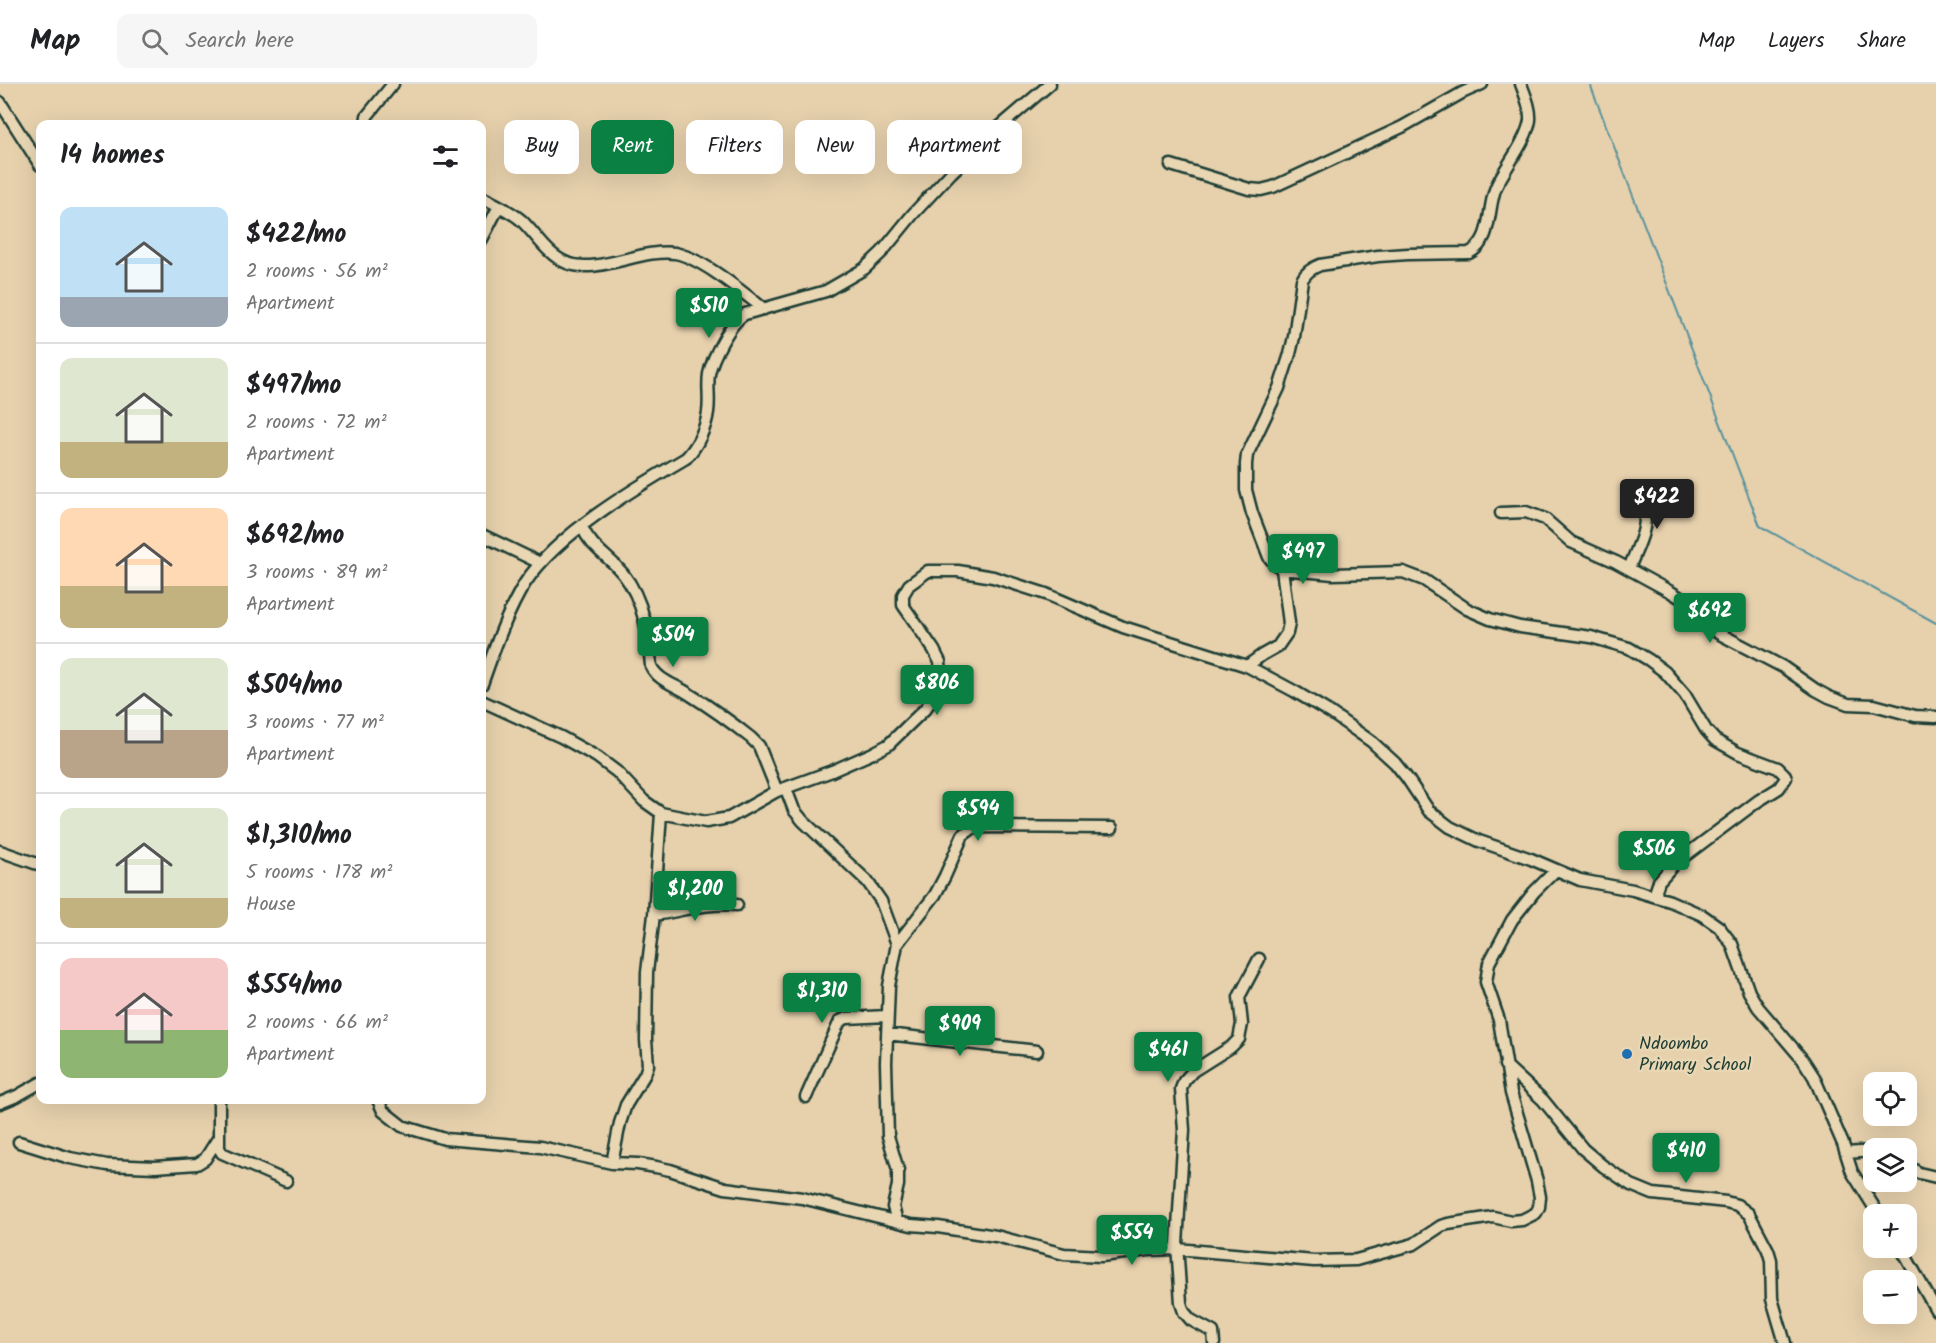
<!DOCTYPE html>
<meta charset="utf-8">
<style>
body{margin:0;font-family:Kalam,sans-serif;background:#f6f6f6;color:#202124;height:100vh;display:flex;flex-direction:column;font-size:22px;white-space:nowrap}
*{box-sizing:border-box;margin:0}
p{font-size:20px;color:#757577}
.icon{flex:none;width:33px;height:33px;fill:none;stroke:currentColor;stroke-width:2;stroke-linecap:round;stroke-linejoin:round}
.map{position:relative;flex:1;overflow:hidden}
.drawer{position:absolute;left:36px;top:36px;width:450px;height:984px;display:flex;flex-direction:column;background:#fff;border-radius:12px;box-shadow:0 6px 24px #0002}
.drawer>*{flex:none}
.banner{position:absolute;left:504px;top:36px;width:570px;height:54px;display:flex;gap:12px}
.buttons{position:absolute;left:1863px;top:988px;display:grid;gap:12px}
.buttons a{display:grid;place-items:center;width:54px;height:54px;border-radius:12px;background:#fff;box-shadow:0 6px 24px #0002;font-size:30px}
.price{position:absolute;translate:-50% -51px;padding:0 14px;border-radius:6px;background:#0b8043;color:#fff;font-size:20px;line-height:39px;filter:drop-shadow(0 2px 3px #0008)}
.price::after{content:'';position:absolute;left:50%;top:36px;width:18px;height:14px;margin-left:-9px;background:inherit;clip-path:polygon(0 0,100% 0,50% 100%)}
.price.selected{background:#222;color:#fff}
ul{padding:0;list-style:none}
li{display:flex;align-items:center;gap:18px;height:150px;padding:0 24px}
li+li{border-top:2px solid #e0e0e0}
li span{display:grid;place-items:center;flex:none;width:168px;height:120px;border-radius:12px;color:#555}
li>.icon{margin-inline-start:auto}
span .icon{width:72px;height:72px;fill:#fffc;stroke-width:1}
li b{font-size:26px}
h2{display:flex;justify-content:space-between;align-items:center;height:72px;padding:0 24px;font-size:26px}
.tag{padding:0 21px;border-radius:12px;background:#fff;box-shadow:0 6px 24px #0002;font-size:21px;line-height:54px}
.tag.selected{background:#0b8043;color:#fff}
header{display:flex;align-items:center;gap:36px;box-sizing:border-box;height:84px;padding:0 30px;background:#fff;border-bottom:2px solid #e0e0e0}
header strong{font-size:28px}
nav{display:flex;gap:33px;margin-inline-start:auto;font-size:21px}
.search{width:420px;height:54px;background:#f6f6f6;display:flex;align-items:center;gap:15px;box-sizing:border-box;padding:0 21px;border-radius:12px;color:#757577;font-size:22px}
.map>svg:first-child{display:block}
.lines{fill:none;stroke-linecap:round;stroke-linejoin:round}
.stream{stroke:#5a929c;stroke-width:2}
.minor-casing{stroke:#1f3d34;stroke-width:15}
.minor{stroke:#e9d7b4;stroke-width:10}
.poi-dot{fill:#1f6fb2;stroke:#e9d7b4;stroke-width:2}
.labels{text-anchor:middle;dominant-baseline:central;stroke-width:5;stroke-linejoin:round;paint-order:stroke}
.poi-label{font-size:18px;fill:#1f3d34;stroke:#e9d7b4;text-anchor:start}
</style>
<header>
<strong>Map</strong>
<div class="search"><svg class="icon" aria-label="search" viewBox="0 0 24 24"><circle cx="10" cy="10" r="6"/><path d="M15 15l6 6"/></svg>Search here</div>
<nav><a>Map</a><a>Layers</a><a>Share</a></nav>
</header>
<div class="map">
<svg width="1936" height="1259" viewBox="0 0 1936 1259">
<rect width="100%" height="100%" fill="#e7d1ad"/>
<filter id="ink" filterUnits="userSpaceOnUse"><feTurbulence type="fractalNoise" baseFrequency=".0167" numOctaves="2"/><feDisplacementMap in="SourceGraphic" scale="12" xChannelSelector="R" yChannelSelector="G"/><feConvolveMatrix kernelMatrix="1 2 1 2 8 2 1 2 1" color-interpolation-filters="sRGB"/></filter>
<g filter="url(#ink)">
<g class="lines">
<path class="stream" d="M1590,0L1760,442L1936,539"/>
<defs>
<path id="minor" d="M1521,0C1525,11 1531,24 1530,36C1527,57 1505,83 1496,103C1487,124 1493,157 1469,169L1408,170L1378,172L1320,181C1312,184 1306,188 1302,196L1294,253L1290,270L1279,304L1247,371L1246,380V406L1252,429L1269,473L1275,480L1282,485L1333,490L1403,488L1424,496L1467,525L1490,535L1520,543L1591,553L1629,564L1649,576L1665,588L1685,611L1706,646L1715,656L1738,669L1778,684L1785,691L1786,694L1779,704L1758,717L1674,780L1659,797L1656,806L1657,813
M0,18L40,81
M366,40L367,32L393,0
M1171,81L1249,105L1261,106L1273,103L1402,43L1462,9L1482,0
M482,113C495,120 509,126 521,136C536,150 547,171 567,179C598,191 642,164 675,169C702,174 742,208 764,225
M482,155L499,122
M1501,429L1526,428L1545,435L1571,458L1616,478L1671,508L1684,516L1718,549L1783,583L1816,606L1829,613L1848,620L1874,621L1915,632L1936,633
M582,443C590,461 603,469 616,482C641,506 649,548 651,582C658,597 676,601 689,610C710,623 731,638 751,654L759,662L777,707
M482,451L540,479
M1629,485C1635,467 1649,445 1644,425C1643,420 1639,413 1636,408
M1247,582L1262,571L1278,562L1287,549L1289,539L1282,485
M482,600C494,566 506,530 525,499C558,449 635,404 686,374C697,363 706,344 708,328C710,315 707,302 709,290C712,274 731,237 745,230L826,207L864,185L882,168L913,130L951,89L996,46L1050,0
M482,617L561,653L597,673L617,688L644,717L661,729L706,738L729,734L777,707L832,687L873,669L888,661L925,625L933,614L940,597L941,587L940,578L934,566L903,521V511L909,501L928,487H958L993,493L1046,510L1123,543L1247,582L1294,607L1331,629L1372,658L1395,679L1407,694L1429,727L1450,743L1479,757L1531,775L1580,796L1633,806L1670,817L1702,831L1719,843L1732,860L1749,908L1758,923L1803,976L1814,993L1843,1060L1852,1088L1879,1131
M786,705L794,726L803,737L867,797L881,817L897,860L889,902L886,979L888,1052L898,1086V1101L893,1123L897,1137
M0,767L40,781
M654,831C681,827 709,818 737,821
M897,860L935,811L945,792L963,751L973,744L985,743L1112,744
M887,950L1037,967
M1505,981L1543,1016L1583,1065L1603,1082L1631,1101L1653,1110L1726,1118L1737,1121L1749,1130L1768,1166L1771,1176L1772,1215L1785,1259
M806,1013L840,937L847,934L887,932
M378,1016L383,1027L402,1042L445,1055L540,1063L612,1079L638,1080L656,1083L670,1086L725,1104L802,1114L911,1141L938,1143L996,1152L1064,1170L1101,1172L1149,1166L1177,1165L1314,1177L1356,1176L1414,1160L1441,1142L1448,1140L1493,1133L1511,1137L1522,1136L1536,1129L1539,1123L1540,1113L1537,1097L1511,1009L1499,936L1486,898L1489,879L1512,836L1534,808L1556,786
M0,1019L17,1012L40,999
M219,1053V1064L222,1069L286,1097
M19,1058L70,1074L107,1081L155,1083L197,1080L205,1075L219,1053V1016
M1846,1069L1874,1067
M612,1079L620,1039L626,1021L645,990L648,981L646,956L647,888L654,831L661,729
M1906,1081L1919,1089L1936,1093
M1901,1164L1936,1226
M1214,1259L1213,1248L1191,1236L1184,1228L1181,1219L1177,1160L1184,1046L1181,1005L1184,997L1193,987L1231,963L1239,955L1242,940L1239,913L1259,875"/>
</defs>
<use href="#minor" class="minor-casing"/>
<use href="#minor" class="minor"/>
</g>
</g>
<circle class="poi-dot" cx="1627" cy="970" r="6"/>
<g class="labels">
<g class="poi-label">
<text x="1639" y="960">Ndoombo<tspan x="1639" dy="21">Primary School</tspan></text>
</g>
</g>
</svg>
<div class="buttons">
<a><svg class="icon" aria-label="locate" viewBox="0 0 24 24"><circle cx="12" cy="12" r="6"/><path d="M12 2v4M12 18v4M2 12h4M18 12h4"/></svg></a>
<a><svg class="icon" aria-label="layers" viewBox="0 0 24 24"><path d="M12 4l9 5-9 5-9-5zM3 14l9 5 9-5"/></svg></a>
<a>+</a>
<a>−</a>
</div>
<b class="price" style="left:709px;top:255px">$510</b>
<b class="price selected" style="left:1657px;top:446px">$422</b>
<b class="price" style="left:1303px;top:501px">$497</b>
<b class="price" style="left:1710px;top:560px">$692</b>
<b class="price" style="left:673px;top:584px">$504</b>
<b class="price" style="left:937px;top:632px">$806</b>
<b class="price" style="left:978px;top:758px">$594</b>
<b class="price" style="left:1654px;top:798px">$506</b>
<b class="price" style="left:695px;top:838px">$1,200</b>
<b class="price" style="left:822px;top:940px">$1,310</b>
<b class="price" style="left:960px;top:973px">$909</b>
<b class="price" style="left:1168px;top:999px">$461</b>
<b class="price" style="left:1686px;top:1100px">$410</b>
<b class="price" style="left:1132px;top:1182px">$554</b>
<div class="banner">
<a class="tag">Buy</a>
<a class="tag selected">Rent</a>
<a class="tag">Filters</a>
<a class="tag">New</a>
<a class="tag">Apartment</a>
</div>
<section class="drawer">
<h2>14 homes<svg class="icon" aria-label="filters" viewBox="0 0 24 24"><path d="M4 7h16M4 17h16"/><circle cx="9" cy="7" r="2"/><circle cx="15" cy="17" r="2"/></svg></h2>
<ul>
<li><span style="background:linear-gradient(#bfe0f5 75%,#9aa5b1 0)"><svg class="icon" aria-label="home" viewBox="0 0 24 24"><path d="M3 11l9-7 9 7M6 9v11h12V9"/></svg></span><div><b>$422/mo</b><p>2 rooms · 56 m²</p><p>Apartment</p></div></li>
<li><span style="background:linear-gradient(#dfe7d0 70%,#c2b280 0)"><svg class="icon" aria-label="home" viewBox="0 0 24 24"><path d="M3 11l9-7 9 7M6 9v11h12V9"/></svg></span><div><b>$497/mo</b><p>2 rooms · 72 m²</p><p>Apartment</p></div></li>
<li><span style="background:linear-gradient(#ffd9b3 65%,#c2b280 0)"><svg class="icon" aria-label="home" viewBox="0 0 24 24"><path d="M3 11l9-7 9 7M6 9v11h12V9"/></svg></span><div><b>$692/mo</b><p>3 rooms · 89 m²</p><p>Apartment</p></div></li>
<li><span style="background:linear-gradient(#dfe7d0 60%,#b9a48a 0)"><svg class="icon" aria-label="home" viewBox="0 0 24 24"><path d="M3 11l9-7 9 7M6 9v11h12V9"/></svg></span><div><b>$504/mo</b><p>3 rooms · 77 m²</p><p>Apartment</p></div></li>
<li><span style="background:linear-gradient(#dfe7d0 75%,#c2b280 0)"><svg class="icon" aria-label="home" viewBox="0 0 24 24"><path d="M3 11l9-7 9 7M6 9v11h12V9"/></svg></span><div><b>$1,310/mo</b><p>5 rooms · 178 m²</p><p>House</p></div></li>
<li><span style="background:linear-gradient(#f6c9c9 60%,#8fb573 0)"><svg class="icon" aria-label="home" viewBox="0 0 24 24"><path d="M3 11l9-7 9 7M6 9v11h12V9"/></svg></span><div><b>$554/mo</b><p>2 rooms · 66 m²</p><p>Apartment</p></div></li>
</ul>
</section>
</div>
